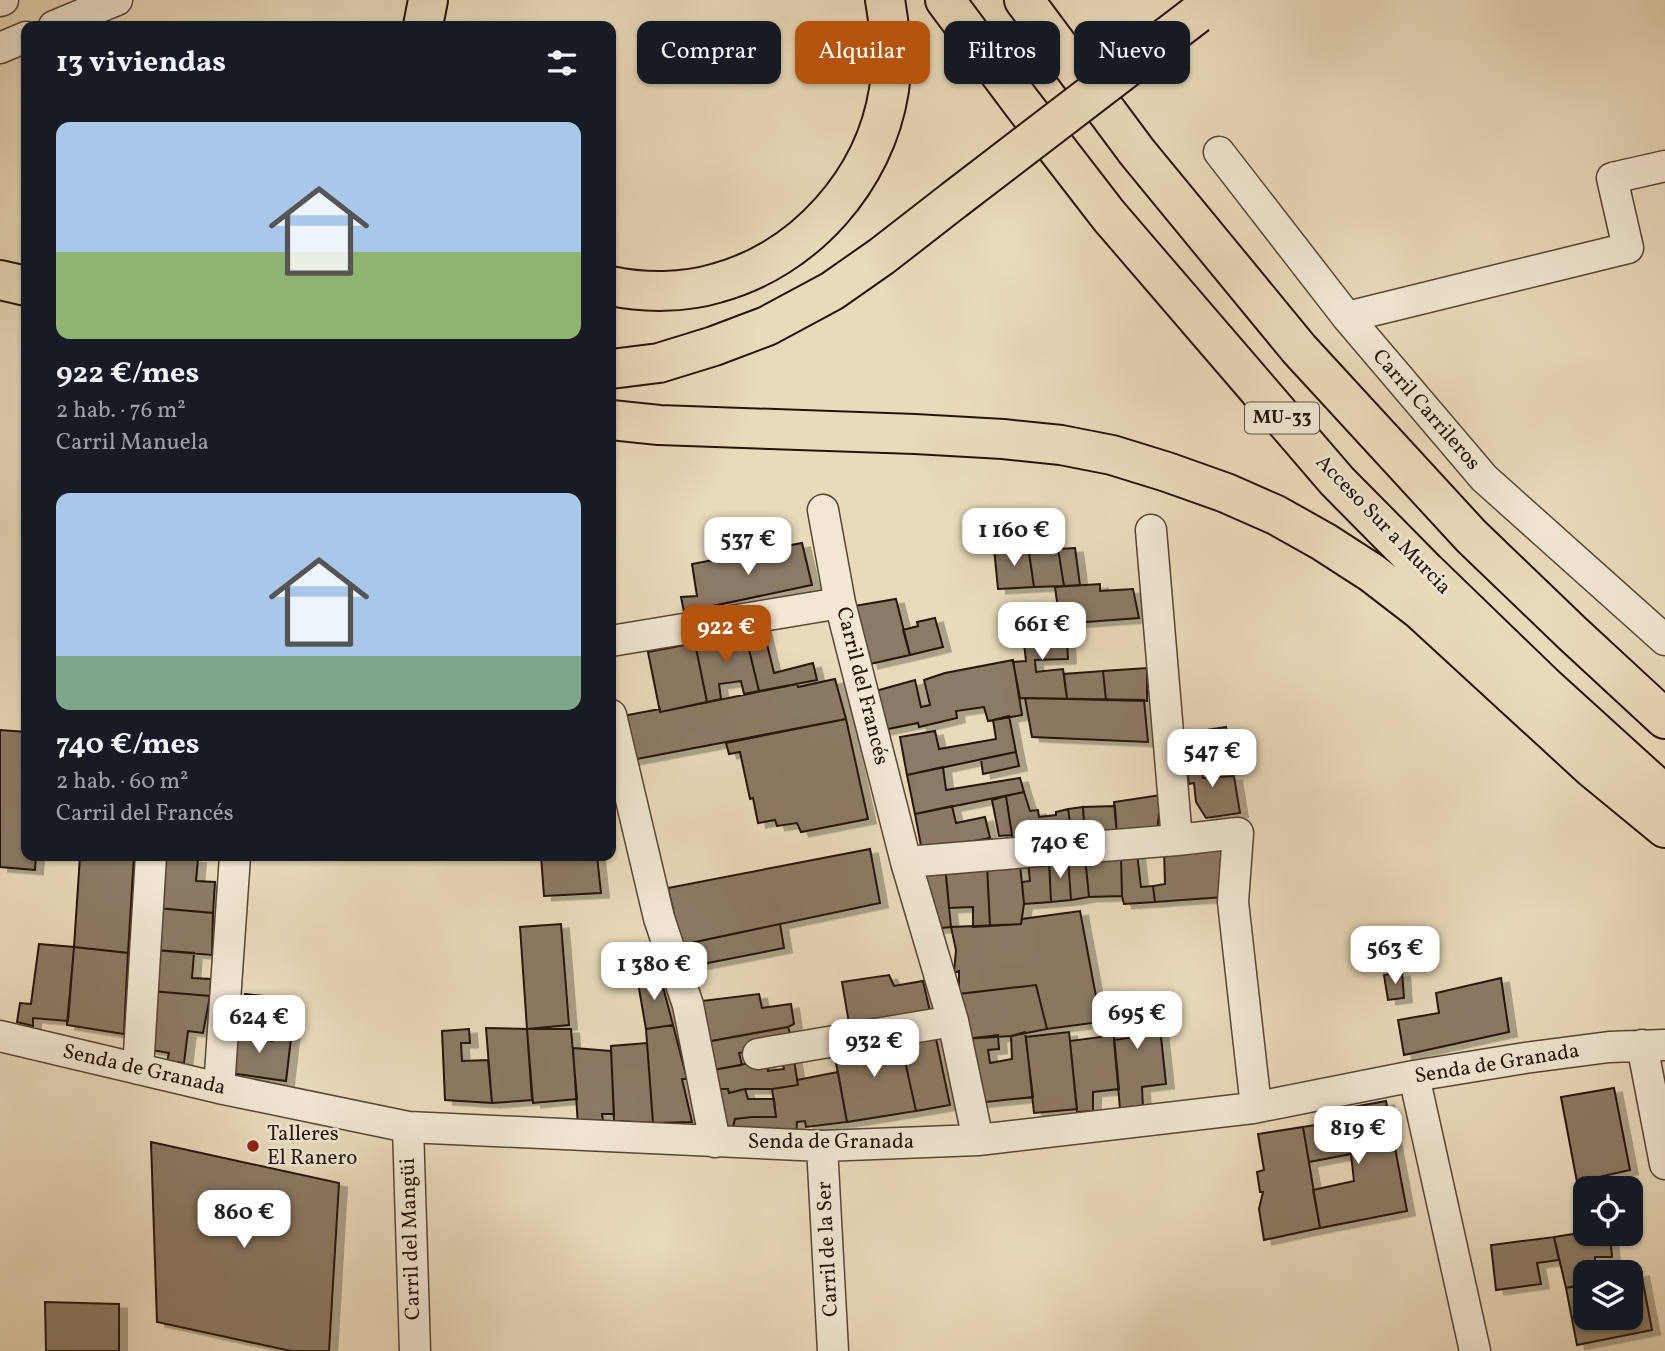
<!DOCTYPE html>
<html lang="es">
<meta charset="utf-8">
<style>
body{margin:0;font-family:Vollkorn,serif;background:#20242c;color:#f1f3f6;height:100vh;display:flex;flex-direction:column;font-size:26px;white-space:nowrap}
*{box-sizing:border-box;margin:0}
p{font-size:23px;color:#9ea1a6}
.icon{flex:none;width:38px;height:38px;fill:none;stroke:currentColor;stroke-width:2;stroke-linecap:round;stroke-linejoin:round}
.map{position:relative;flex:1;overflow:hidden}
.sheet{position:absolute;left:21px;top:21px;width:595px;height:840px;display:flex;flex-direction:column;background:#171b24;border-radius:14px;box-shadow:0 2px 5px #0004}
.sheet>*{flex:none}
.hud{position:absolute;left:637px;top:21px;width:665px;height:63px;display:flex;gap:14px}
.fabs{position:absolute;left:1573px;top:1176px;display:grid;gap:14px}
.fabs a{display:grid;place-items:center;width:70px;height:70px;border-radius:14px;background:#171b24;box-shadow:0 2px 5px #0004;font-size:35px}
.price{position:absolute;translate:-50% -60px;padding:0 16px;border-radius:14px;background:#fff;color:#222;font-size:23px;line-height:46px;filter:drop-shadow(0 2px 4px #0008)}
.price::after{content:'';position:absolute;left:50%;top:42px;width:21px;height:16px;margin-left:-10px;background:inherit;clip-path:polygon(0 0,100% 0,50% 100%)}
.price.on{background:#b45309;color:#fff}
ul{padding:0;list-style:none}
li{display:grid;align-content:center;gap:14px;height:371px;padding:0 35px}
li span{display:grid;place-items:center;height:217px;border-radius:14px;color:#555}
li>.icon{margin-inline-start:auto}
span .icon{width:126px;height:126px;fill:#fffc;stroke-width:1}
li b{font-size:30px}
h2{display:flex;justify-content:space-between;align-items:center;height:84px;padding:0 35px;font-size:30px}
.tag{padding:0 24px;border-radius:14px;background:#171b24;box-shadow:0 2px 5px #0004;font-size:24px;line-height:63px}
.tag.on{background:#b45309;color:#fff}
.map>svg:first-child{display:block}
.building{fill:#8b7a65;stroke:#261308;stroke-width:2;filter:url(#shadow)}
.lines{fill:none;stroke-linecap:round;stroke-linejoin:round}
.minor-casing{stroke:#574534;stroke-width:33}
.highway-casing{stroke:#261308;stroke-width:42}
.minor{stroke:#f1e7d2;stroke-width:30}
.highway{stroke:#e9daba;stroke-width:38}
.highway-bridge-casing{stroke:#261308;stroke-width:42;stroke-linecap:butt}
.highway-bridge{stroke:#e9daba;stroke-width:38}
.poi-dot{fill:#8f2418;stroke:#f1e7d2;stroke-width:2.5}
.labels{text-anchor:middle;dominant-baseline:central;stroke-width:5;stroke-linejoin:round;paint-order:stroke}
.shield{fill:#f1e7d2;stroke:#635345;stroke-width:2}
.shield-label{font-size:19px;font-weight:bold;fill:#261308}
.street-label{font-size:21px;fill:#261308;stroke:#f1e7d2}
.poi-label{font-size:21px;fill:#261308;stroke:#f1e7d2;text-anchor:start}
</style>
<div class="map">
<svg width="1665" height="1351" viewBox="0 0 1665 1351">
<defs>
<filter id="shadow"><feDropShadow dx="8" dy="4.5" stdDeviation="0" flood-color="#0004"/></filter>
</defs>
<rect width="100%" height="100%" fill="#e9daba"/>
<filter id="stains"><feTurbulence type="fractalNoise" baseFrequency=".00286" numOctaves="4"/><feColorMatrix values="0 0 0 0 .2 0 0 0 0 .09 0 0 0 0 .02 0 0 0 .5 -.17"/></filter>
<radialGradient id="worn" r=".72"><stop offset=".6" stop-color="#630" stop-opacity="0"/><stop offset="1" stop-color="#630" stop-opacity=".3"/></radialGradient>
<path class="building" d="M802,543L812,585L684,612L681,597L697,596L692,564Z
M1028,546L1034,587L998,589L994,548Z
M1028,546H1052L1054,549H1058L1064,586L1034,587Z
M1075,548L1080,585L1064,586L1058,549Z
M1100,584V591L1133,589L1139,618L1060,624L1055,587Z
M896,599L910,655L870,664L854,606Z
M935,618L943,647L910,655L903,630L918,626L917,622Z
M1066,624L1068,659L1035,660L1036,672L1063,669L1067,699L1020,698L1013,662L1026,661L1022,626Z
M763,628L774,673L813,663L817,680L759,691L745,633Z
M745,633L759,691L744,694L741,681L719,684L721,699L707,702L695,643Z
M695,643L707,702L660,712L648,652Z
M1013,660L1022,715L988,721L984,707L956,711L957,718L919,727L918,723L883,730L872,692L915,680L921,707L930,705L924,680L945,673Z
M1147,668V701L1106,700L1103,671Z
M1103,671L1106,700L1067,699L1064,674Z
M835,679L846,719L626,761L617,717L660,709V712L797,684L798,687Z
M1025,698L1144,700L1148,742L1032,737Z
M1009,716L1016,752L907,775L900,737L935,731L939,749L996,739L993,720Z
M846,719L868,819L801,832L797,823L777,826L775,820L758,823L753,798L750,799L740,752L729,754L726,743Z
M1226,727L1229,747L1184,752L1181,734Z
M0,730L26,732V856H36L35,870L0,867Z
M1201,750L1203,778L1234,776L1240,813L1206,818L1196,802L1194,783L1189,784L1184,752Z
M1016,752L1019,766L983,774L981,759Z
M943,767L946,790L1020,778L1024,792L915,814L907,775Z
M1024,792L1030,811L1038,810L1039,817L1056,815V812L1068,809L1073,842H1013L1006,796Z
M1161,795L1157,832L1117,836L1114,802Z
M1006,796L1012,835L999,836L992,800Z
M952,806L956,823L985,817L990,838L922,851L915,814Z
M1115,806L1117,836L1085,840L1083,807Z
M1083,807L1085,840L1073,842L1068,809Z
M870,849L880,903L681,945L668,888Z
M1224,849V897L1155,902L1153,886L1165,884L1164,850Z
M1137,853L1141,887L1153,886L1155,902L1124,904L1122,896L1121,855Z
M1121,855L1122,896L1089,897L1085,857Z
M80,856H134L128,953L74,947Z
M160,856L198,859L196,881L215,882L213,913L157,908Z
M541,856H597L601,893L544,896Z
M1085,857L1089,897L1071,900L1068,859Z
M1068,859L1071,900L1051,902L1049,860Z
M1049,860L1051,902L1024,904L1022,882L1030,881L1028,862Z
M1020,864L1024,904L1021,924L990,926L987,865Z
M945,865L951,927L932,929L921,866Z
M945,865H987L990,926L973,927V907L949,908Z
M157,908L213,913L212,955L155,950Z
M1080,911L1098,1007L1100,1022L1047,1029L1036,985L959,994V971L954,973L956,950L951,927L1021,924L1022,919Z
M561,924L569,1025L527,1029L520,927Z
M780,924L784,948L698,965L684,963L681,945Z
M39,944L74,947L68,1021L33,1018V1026L17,1022L20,1003L31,1004Z
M74,947L128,953L124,1034L67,1025Z
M155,950L194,953L192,978L211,979L210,996L151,991Z
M659,972L673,1025L646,1029L637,977Z
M1402,972L1404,998L1388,1000L1384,975Z
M889,975L894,986L923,981L931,1016L850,1029L842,982Z
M1501,978L1509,1032L1404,1055L1398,1020L1439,1013L1436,993Z
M1036,985L1047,1029L1011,1036L964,1039L959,994Z
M151,991L210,996L203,1033L188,1031L184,1063L167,1061L169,1053L147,1049Z
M245,994L273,997L271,1024L243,1020Z
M759,994L762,1008L791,1004L794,1024L788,1027L700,1043L693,1002Z
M1157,999L1166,1084L1142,1087L1143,1108L1120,1109L1114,1040L1141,1036L1138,1017L1111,1020L1113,1026L1100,1027L1098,1007Z
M274,1025L292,1030L286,1081L223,1072L228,1032L272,1041Z
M673,1025L687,1079H682L692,1122L653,1123L646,1029Z
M1113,1026L1119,1089L1093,1092V1111L1077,1112L1070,1041L1101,1037L1100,1027Z
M788,1027L793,1042L739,1053L742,1065L707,1071L700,1043Z
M486,1028L527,1029L532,1100L492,1103Z
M469,1029L470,1043H461L462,1061L488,1060L492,1103L445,1100L442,1031Z
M527,1029H571L577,1099L533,1103Z
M934,1029L950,1105L916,1111L899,1034Z
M1025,1032L1033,1097L977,1103L964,1039L998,1035L999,1049L988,1050L990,1063L1012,1059L1011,1036Z
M1069,1032L1077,1109L1034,1113L1026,1037Z
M899,1034L916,1111L847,1122L833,1047Z
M647,1043L653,1123L614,1121L611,1046Z
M573,1048L611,1051L614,1114H602L604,1127L578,1126Z
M793,1054L798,1085L772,1089H745L729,1093L728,1089H710L707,1071L767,1060L768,1071L784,1069L781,1057Z
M838,1072L847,1122L806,1127L805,1121L797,1122L796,1137L732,1131L735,1119L752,1117H776L772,1089L798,1085L797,1080Z
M1614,1088L1630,1170L1577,1182L1561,1097Z
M710,1089H728L729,1093L745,1089L748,1099H774L776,1117H752L735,1119L732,1131L718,1130Z
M1386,1101L1407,1211L1320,1228L1313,1190L1354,1181L1351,1154L1309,1162L1303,1127L1344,1120L1342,1109Z
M1303,1127L1320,1228L1264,1240L1259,1209L1263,1192H1260L1257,1172L1264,1170L1258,1134Z
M151,1142L339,1183L329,1351H291L157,1322Z
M1586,1232V1234H1610L1612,1257H1595V1272H1586V1283L1566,1288L1554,1237Z
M1554,1237L1559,1260L1537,1263L1541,1284L1496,1290L1491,1245Z
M1641,1272L1652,1330L1577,1345L1566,1288L1581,1285L1586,1307V1318H1631V1274Z
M45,1302L119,1304V1351H46Z"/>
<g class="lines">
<defs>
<path id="minor" d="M0,1L3,0
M54,26L117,0
M0,48L26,37
M1219,152L1347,317L1484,478L1665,640
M1347,317L1628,248L1612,178L1665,166
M823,510L840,603L906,862L953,1021L978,1140
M1151,530L1177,840
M611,641L840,603
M611,715L659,918L688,1005L715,1142
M906,862L1177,840L1238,833L1233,902L1256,1107
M0,1036L219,1088L408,1127L822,1146L978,1140L1253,1108L1414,1076L1525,1058L1609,1047L1665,1045
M1642,1045L1665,1164
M758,1054L953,1021
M138,1069L151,856
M1414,1076L1475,1351
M219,1088L235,856
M408,1127L415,1351
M822,1146L833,1351"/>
<path id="highway" d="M945,0L1021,102L1109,216L1337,481L1426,571L1544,685L1665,795
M1024,0L1137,152L1299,349L1471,536L1572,633L1665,719
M423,26L428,0
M0,280L26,286
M611,286C644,293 684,293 717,283C805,259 875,180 889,90C894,60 890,30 885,0
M611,369L659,363L714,346L767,326L832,291L882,256L954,200
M611,420L659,425L915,434L1003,439L1061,445L1112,455L1167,472L1226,493L1276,515L1324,542L1372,573L1420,610L1592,768L1665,828"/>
</defs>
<use href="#minor" class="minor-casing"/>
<use href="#highway" class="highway-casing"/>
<use href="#minor" class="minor"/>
<use href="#highway" class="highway"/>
<defs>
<path id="highway-bridge" d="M954,200L1197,14"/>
</defs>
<use href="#highway-bridge" class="highway-bridge-casing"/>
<use href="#highway-bridge" class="highway-bridge"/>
</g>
<circle class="poi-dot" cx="253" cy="1146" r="7"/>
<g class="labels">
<rect class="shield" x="1245" y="402.5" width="74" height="31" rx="5"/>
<g class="shield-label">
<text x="1282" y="418">MU-33</text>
</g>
<g class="street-label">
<text transform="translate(1426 410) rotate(49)">Carril Carrileros</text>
<text transform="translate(1383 525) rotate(46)">Acceso Sur a Murcia</text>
<text transform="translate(862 686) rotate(76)">Carril del Francés</text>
<text transform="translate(1497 1064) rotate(-9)">Senda de Granada</text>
<text transform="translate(144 1070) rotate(13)">Senda de Granada</text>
<text x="831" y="1142">Senda de Granada</text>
<text transform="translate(411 1239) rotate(-92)">Carril del Mangüi</text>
<text transform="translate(828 1249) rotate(-93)">Carril de la Ser</text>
</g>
<g class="poi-label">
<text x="267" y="1134">Talleres<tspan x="267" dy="24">El Ranero</tspan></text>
</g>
</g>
<rect width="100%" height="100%" filter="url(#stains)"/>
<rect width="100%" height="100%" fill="url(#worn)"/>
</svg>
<div class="fabs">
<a><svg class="icon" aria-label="locate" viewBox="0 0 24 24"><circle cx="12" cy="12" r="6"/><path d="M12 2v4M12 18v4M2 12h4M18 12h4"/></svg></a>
<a><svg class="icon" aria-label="layers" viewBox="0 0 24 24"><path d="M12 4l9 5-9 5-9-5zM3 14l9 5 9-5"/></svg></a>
</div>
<b class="price" style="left:1014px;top:568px">1 160 €</b>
<b class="price" style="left:748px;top:577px">537 €</b>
<b class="price" style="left:1042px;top:662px">661 €</b>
<b class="price on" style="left:726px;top:665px">922 €</b>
<b class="price" style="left:1212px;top:789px">547 €</b>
<b class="price" style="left:1060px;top:880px">740 €</b>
<b class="price" style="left:1395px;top:986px">563 €</b>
<b class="price" style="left:654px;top:1002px">1 380 €</b>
<b class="price" style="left:1137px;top:1051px">695 €</b>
<b class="price" style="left:259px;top:1055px">624 €</b>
<b class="price" style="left:874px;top:1079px">932 €</b>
<b class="price" style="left:1358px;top:1166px">819 €</b>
<b class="price" style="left:244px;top:1250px">860 €</b>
<div class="hud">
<a class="tag">Comprar</a>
<a class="tag on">Alquilar</a>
<a class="tag">Filtros</a>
<a class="tag">Nuevo</a>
</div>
<section class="sheet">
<h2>13 viviendas<svg class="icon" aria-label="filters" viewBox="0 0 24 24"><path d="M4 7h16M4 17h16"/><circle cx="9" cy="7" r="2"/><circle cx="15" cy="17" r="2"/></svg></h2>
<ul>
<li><span style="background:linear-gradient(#a9c7e8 60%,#8fb573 0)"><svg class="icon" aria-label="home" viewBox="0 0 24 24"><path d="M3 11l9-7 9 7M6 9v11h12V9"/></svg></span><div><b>922 €/mes</b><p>2 hab. · 76 m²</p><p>Carril Manuela</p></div></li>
<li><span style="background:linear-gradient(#a9c7e8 75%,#7fa58c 0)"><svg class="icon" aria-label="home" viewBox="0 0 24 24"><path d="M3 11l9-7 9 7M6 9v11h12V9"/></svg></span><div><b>740 €/mes</b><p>2 hab. · 60 m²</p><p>Carril del Francés</p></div></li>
</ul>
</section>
</div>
